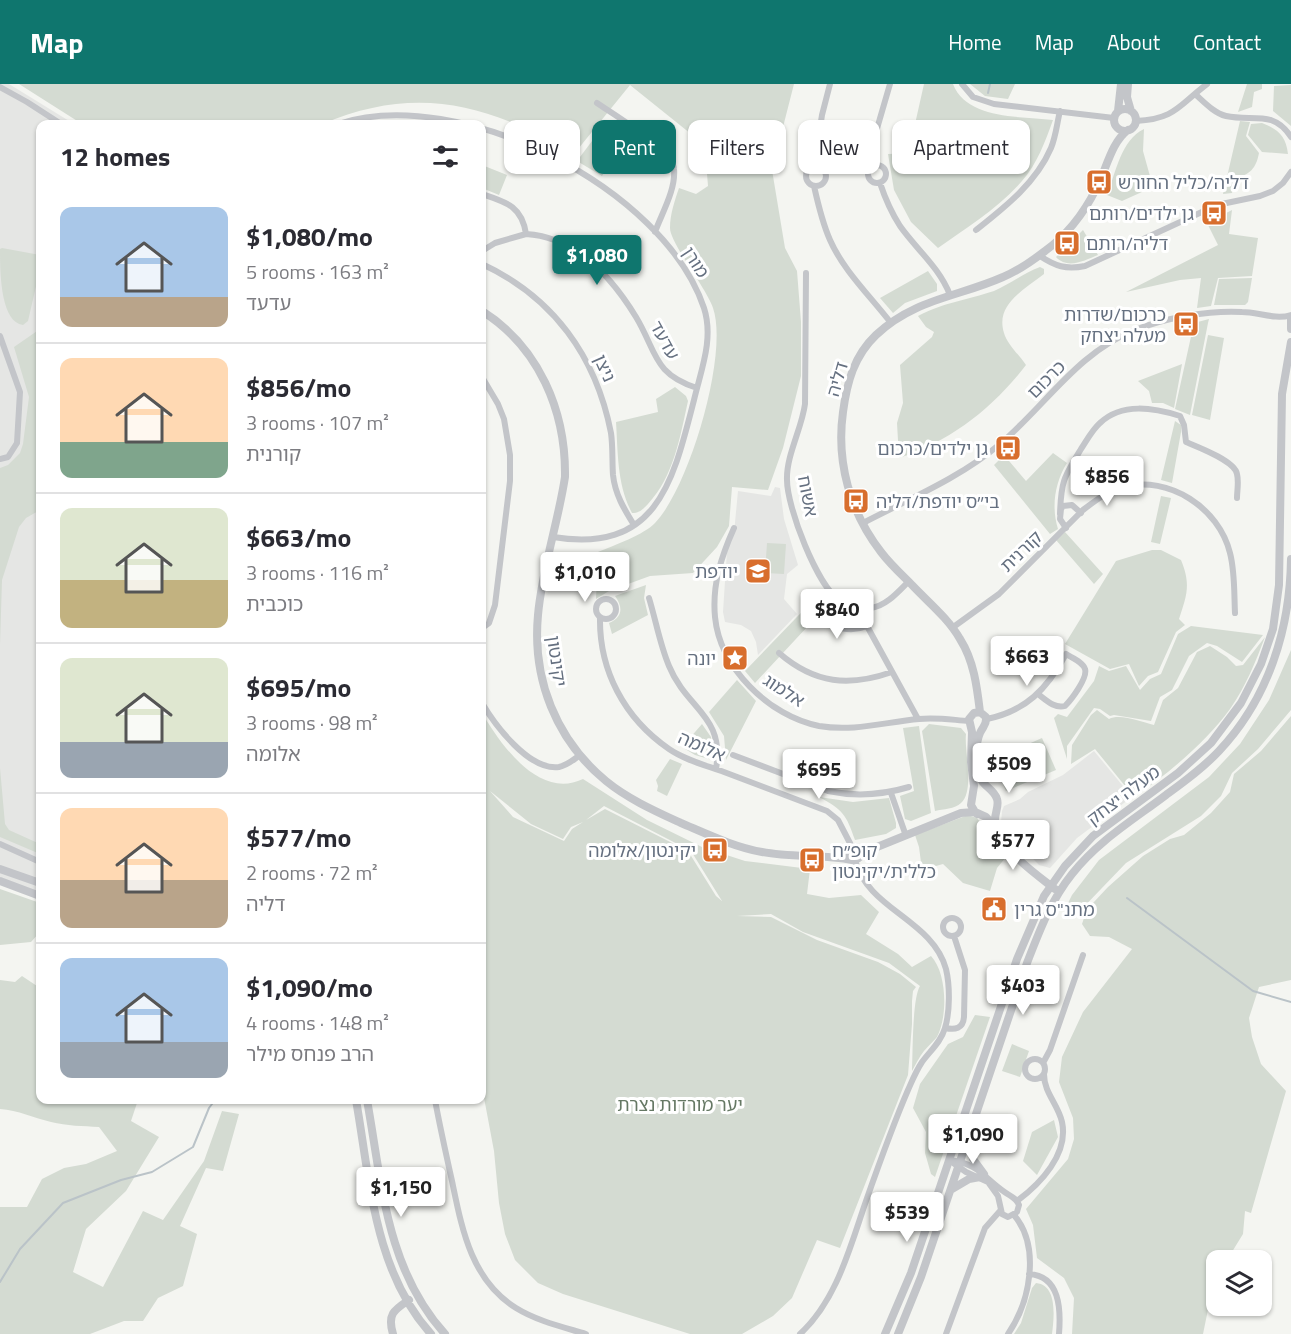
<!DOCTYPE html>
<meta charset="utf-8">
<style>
body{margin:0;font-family:"Titillium Web","Noto Sans Hebrew",sans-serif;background:#f7f7f7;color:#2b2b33;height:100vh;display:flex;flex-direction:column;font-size:22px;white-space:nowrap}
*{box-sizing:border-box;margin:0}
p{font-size:20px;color:#7c7c81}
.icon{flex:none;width:33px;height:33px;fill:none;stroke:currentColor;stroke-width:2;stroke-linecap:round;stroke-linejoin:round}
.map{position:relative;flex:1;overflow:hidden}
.panel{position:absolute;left:36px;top:36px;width:450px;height:984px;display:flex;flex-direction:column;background:#fff;border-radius:12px;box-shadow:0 2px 4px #0004}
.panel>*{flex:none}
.top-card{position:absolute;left:504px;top:36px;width:570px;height:54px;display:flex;gap:12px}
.fabs{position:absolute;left:1206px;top:1166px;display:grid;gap:12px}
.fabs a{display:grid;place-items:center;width:66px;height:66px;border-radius:12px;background:#fff;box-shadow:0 2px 4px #0004;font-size:30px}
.price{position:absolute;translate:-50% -51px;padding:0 14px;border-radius:6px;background:#fff;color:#222;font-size:20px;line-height:39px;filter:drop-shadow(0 2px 3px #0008)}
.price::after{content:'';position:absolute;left:50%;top:36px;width:18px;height:14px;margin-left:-9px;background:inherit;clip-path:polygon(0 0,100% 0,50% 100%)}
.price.on{background:#0f766e;color:#fff}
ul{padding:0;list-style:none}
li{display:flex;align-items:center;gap:18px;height:150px;padding:0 24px}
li+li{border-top:2px solid #e1e1e2}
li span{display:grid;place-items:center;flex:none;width:168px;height:120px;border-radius:12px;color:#555}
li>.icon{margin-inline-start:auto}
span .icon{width:72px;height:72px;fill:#fffc;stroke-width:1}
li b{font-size:26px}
h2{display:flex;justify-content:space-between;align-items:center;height:72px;padding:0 24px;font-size:26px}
.tag{padding:0 21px;border-radius:12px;background:#fff;box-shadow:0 2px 4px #0004;font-size:21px;line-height:54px}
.tag.on{background:#0f766e;color:#fff}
header{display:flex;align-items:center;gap:36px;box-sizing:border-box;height:84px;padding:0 30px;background:#0f766e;color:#fff}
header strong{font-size:28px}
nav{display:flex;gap:33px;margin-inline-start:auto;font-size:21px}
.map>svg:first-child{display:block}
.built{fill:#e5e6e4}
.green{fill:#d4dbd2;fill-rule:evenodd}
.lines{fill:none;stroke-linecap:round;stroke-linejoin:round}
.stream{stroke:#bac3c8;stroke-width:2}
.minor{stroke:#c3c5c9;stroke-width:6}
.tertiary{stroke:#c3c5c9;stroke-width:8}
.labels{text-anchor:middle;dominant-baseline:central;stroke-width:6;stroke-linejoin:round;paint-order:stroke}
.poi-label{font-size:18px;fill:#657080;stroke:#fff;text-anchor:end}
.street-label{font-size:18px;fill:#657080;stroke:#fff}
.park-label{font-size:18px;fill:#657864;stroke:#fff}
</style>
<header>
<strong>Map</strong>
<nav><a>Home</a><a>Map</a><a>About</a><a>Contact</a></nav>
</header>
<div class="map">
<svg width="1291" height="1250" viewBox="0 0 1291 1250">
<rect width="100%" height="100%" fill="#f4f5f1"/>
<path class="built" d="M0,0H9L74,40H40V814L0,800Z
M775,403L780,404L784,435L798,481L787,490L784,515L797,530L758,571L756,558L751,547L741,541L725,538L723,528L727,467L734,449L738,407L771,412Z
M1094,667L1132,713L1077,754L1050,784L1039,781L1003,744L1001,739L1002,727L1004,722L1020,715L1028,708L1063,691Z"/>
<path class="green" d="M19,0H794L772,86L785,164L797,187L801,238V292L783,364L768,406L732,403L729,442L717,463L693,489L650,492L609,507L596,515L598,468C613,462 645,450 655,439C689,404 729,270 713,224C707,205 670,159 670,144C670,130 675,116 679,104L696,110L708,102L705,65L696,54L630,1L574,70C489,20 417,0 322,40H82Z
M924,0H953C967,36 1021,32 1053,36C1045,58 1037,80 1022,97C999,124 966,144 938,164L911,138L894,106L888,70L912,69L915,40Z
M970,0H1015L1008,15L985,12Z
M1247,0H1262V5L1254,8L1252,23L1238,28Z
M1291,1V42L1273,27L1274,2Z
M607,37L628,52L602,92L577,77Z
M1240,37L1250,38L1246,52L1259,69C1256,85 1250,90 1235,95L1232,109L1223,110Z
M1262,39C1278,45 1286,52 1288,70L1262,68L1248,51L1251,40Z
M1144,45L1143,67L1153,103L1122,117L1107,111C1116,88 1121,56 1144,45Z
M482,81L507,91L499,111L482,104Z
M1232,126L1229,150L1258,154L1252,192L1218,194L1211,222L1197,224L1201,194L1180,196L1126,208L1218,161L1207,139Z
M1083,146L1098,171C1085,176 1068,186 1056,173Z
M2,164L40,171V185L28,237L23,241C0,238 0,186 0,165Z
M1040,183L1044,185V190C1024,206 995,220 1004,249C1007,260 1020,272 1026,281C993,324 951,357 899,374L897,339L903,319L900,281L932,253L934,248L926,243L918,232C945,218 967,216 994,207C1010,200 1024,189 1040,183Z
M928,187L937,200V207L905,219L893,229L880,214Z
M1252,194L1248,218L1245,221H1214L1219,195Z
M1209,235L1208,239L1190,331L1175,325L1194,239Z
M40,245V426L26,434L19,443L2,496L0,561V384L8,381L20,369L23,360L29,313L14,263Z
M1208,251L1224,254L1210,336L1192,331Z
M1182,280L1174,324L1163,319H1152L1149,307L1138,297Z
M675,303L686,312L688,317C680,353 674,392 648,420C643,425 640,429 632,429C617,401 618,369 616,338L658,328L656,315Z
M1175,337L1181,341V348L1172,399L1161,396Z
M1053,369L1067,379C1055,398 1051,423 1058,445L1050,450L994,381L1004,371L1026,397Z
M1161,412L1171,414L1160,460L1151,458Z
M1065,448L1103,490L1094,500L1056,456Z
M767,459L786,460L784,490L765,489Z
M1152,466H1161L1181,476C1191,500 1187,511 1179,535L1185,541L1176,548L1158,588L1148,592L1139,602L1129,580L1110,585L1065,560L1116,477Z
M646,501L644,514L648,531L612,550L609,539C623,533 623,523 615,512Z
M822,507L834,520L858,530L859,538C843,541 833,537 821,528L755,599L745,587Z
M1191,542L1263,551L1242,578L1217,562L1207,559L1189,572L1172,606L1160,613L1151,637L1114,631L1110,632L1100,625L1094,624L1067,662V675L1054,634L1058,630L1067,633L1094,597L1099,582L1109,587L1126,582L1140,606L1150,595L1161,590L1178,550Z
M1265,553C1256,577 1245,604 1230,625C1207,657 1167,691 1134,713L1095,665L1071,680L1072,661L1091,631L1097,626L1109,635C1120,629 1142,638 1154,641L1163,616L1178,604L1197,568L1210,562L1227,573L1236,582L1243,581Z
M1291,566V626L1258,665L1232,689L1221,712L1201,732L1126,779L1076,831L1065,825L1072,811L1099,776L1209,693L1240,660L1269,616Z
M737,596L756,617L726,676L724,652L709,628Z
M482,629C501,661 539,716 583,695L647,736L702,763L745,777L810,785L807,810L829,814L861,811L879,828L866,850L898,870L912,883L931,872C947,889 948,932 937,953C933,958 928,962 924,967C919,973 916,980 912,987C913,969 912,915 920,902L889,879L803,848L771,830L737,832L771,833L817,856L878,878L900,890L916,903L913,907L912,917V940L908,991L840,1164L817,1156L792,1214L773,1232L742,1250H690L563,1210L538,1199L515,1176L505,1150L499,1119L494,1067L482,1003ZM490,707L531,740L563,755L571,743L583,738L572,745L564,757L513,733ZM604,722L691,767L722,817L716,812L688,767L605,725L586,736Z
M1291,632V896L1259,903L1249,934L1252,953L1261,980L1286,1007L1251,1129L1245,1127L1243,1150L1227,1176H1216V1198L1211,1211L1203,1250H1072L1074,1214L1064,1194L1037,1174L1033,1141L1026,1125L1068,1075L1074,1055L1073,1034L1059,998L1062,973L1083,928L1132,865L1109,853L1090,852L1082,840L1084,834L1093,819L1108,803L1143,772L1170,755L1184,751L1211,729L1230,708L1234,690L1261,667Z
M702,640L711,653L712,676L695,671L682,663Z
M929,640L961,644L966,650C964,667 975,707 961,719C955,725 943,725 935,727L922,647Z
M919,642L931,729L911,737L905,735L900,712L914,707L903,644Z
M1042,654L1056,686L1006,707L992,676Z
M670,675L682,680L667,712L657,707L658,702L656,696Z
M0,684L5,740L9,746L40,760V770L0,753Z
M819,713L853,718L889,714L896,739V744L886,750L855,756C846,730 843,726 819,713Z
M968,731L977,734L1006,773L997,784L990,807L963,799L943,780L922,786L919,763L915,751Z
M0,805L40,819V848L31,858L0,861Z
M22,892L40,904V1016H138L131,1037L159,1053L126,1107L86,1145L73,1188L103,1203L143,1127L163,1136L204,1077L222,1027L239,1030L223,1087L206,1084L180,1142L197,1150L183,1202L158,1214L143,1237H124L90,1250H0V1123H27L42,1095L64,1084L86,1080L117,1067L99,1043C83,1042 67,1042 51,1038C34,1034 18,1026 0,1025V896L15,898Z
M975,931L990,933L935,1093L931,1090L925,1069L926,1048L913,1024L920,1000L948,960L963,953Z
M1012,960L1029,967L1020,993L1002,987Z
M1054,1036L1058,1053L1037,1091L1023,1077L1032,1048Z
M1036,1199C1058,1201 1054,1234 1052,1250H1014L1021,1239L1032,1204Z"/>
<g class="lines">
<path class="stream" d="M988,9L990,0
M1127,814L1253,907L1291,918
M0,1198L20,1165L63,1119L121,1096L152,1088L193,1063L209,1024L215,1016"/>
<path class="minor" d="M962,0L973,13L994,20L1114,34
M0,3L27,18L61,40
M1195,10C1204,18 1214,29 1226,32C1252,38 1273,25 1291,53
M597,19C614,31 673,66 674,85C676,105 662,129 655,148
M1136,37C1175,35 1178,22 1207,0
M338,40C459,0 664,104 704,224C714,255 701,286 694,316C673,398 657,470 553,453
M868 90a9 9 0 1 1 18 0a9 9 0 1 1-18 0Z
M875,81L876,48L890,0
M806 92a10 10 0 1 1 20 0a10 10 0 1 1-20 0Z
M814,83L822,31L830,0
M880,99C885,114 891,128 900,142C917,166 939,183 950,211
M814,102C818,120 822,138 830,156C843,186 871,213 891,239
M482,110C506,118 522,122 526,150C576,153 611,192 636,233C657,268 653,290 697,304
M976,146C1005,123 1036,99 1051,64C1056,52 1057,39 1060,27
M482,167L495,159L526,150
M1040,172C1055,182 1066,186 1085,182L1217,121L1260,112L1273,107L1283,99L1291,88
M482,180C553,213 596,272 611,349C613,363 612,377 613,391C615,410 624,425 634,441
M806,189L805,320C802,344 786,372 787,396C787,423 817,502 840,517C849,523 861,526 871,524C886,522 898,508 908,498
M0,252L20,308L17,359L8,373L0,375
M482,293L498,320L504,335L510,371V397L495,521L489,539L482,544
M1060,430C1061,397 1064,393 1081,365C1087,356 1092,346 1100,339C1122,318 1154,324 1180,332L1184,341L1186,358C1198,363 1235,377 1237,390C1239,398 1237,407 1237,414
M863,439C909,415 960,394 1000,360C1045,322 1078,268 1135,246C1165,234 1209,226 1242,228C1258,228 1275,236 1291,231
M734,444C721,473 712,501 715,533C720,584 769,632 819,642C854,648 885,638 919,635C936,633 953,636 969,637
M1066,444L1060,435L1061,425L1063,422L1072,421L1081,429
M649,514C656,537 660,561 669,582C687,626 725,631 716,685
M596 525a10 10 0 1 1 20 0a10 10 0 1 1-20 0Z
M864,525L867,542L918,635
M816,529C831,543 847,550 867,542
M600,533C599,586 624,634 669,665C685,676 705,681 724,688C758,701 792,714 827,727L838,736L852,763
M952,544L999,510L1083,426C1096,416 1108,407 1123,403C1169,391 1219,424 1230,469C1235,488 1234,509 1235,529
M779,569C815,600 849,603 892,588
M482,619C495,641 529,687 559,683C568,681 573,676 580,671
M987,635C1026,627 1047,605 1066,570C1072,574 1083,578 1085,585C1088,594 1071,616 1065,622C1055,625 1046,616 1038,610
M733,671L828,707C856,713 882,711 909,703
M891,709L906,752
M0,760L40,778
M943 843a9 9 0 1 1 18 0a9 9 0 1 1-18 0Z
M945,944C955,946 963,945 964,933L965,886L954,852
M1025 985a10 10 0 1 1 20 0a10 10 0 1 1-20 0Z
M1043,979L1050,966L1083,871
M435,1016C440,1043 446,1070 452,1097C462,1145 471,1196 516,1224C537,1237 563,1243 586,1250
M949,1076C978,1079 984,1094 1006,1109C1012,1113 1016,1114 1019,1121L1017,1128L1008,1133L1002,1130L998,1112L988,1098L966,1088Z
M1017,1117C1040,1100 1069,1070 1062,1038C1058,1020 1044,1009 1044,990
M1029,1190C1060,1192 1061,1225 1059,1250
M800,1250C837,1216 850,1163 866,1117C879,1080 892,1043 908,1006C912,997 916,987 922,978C930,967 941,958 945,944C950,928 950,902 946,885C932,835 868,826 855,776
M946,1250L985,1144L1000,1127
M1008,1250C1030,1218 1041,1163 1014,1131"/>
<path class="tertiary" d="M1128,0L1127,13L1131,27
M1114 36a11 11 0 1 1 22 0a11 11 0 1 1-22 0Z
M1118,27L1121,0
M482,227C539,263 566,327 565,393C558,439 542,485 538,531C532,595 556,656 606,697C628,715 655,727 681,739C707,750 734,763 762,768C792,774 823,770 852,776C856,777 857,775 860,773L858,764L854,763L848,765L847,770L848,774
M1291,235V245
M980,628C977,603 974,577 960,555C948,534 928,518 912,501C901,490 890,480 881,468C850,428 836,378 843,328C847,298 854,272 876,251C914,215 958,213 1003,193C1018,187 1032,177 1045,167C1067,151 1084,129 1096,105C1106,87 1111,58 1128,46
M980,628L986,633C987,641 983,642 980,649C976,658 976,671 977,681C978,703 993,702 997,715C1000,724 992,732 996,742C1005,769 1033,788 1055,805
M980,628L974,629L969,635L972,648L971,678L974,702L971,721L975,728L986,733L995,743
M858,764L877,763L961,729L974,728L977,730
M0,785L40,799
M0,797L40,812
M356,1016C370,1095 374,1187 431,1250
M367,1016C382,1099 386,1185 445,1250
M970,1054L973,1075L984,1090
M952,1105L969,1095L980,1093
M393,1250C387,1230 394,1226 409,1216
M885,1250L911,1189L1017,875L1044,812L1065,782L1093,752L1178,689L1211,659L1241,619L1261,580L1273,545L1279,501L1282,310L1291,258
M898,1250L921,1193L1027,879C1039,848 1051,816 1072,790C1098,757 1133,736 1166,711C1185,697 1203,684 1219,667C1268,615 1290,546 1291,475"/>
</g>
<defs>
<symbol id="bus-square" viewBox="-11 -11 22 22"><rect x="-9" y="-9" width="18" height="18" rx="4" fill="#d86e2d" stroke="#fff"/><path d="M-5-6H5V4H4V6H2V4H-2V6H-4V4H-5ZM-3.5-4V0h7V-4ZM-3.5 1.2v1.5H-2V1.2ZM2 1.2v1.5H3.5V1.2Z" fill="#fff"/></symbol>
<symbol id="school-square" viewBox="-11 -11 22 22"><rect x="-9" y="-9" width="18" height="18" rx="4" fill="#d86e2d" stroke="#fff"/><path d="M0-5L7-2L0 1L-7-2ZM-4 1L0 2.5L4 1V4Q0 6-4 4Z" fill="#fff"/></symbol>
<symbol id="sight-square" viewBox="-11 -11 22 22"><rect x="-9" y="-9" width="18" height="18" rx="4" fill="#d86e2d" stroke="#fff"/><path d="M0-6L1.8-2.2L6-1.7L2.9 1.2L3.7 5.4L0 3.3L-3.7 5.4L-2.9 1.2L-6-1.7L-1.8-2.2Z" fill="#fff"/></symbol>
<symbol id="civic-square" viewBox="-11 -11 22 22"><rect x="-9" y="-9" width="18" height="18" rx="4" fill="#d86e2d" stroke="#fff"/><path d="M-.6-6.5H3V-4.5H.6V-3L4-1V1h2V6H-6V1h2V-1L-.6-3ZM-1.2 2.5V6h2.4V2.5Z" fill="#fff"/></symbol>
</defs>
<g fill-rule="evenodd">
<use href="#bus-square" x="1084" y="83" width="30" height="30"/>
<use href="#bus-square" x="1199" y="114" width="30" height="30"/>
<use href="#bus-square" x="1052" y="144" width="30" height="30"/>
<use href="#bus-square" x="1171" y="225" width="30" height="30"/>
<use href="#bus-square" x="993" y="349" width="30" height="30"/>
<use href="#bus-square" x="841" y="402" width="30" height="30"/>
<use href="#school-square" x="743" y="472" width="30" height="30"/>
<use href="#sight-square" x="720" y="559" width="30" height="30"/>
<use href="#bus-square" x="700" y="751" width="30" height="30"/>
<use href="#bus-square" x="797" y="761" width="30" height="30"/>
<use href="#civic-square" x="979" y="810" width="30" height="30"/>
</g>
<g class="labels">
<g class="poi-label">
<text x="1118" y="98" text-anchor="start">דליה/כליל החורש</text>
<text x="1194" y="129">גן ילדים/רותם</text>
<text x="1086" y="159" text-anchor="start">דליה/רותם</text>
<text x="1166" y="230">כרכום/שדרות<tspan x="1166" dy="21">מעלה יצחק</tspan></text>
<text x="988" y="364">גן ילדים/כרכום</text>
<text x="876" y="417" text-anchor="start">בי״ס יודפת/דליה</text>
<text x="738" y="487">יודפת</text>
<text x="716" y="574">יונה</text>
<text x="696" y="766">יקינטון/אלומה</text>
<text x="832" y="766" text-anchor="start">קופ״ח<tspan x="832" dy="21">כללית/יקינטון</tspan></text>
<text x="1014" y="825" text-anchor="start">מתנ"ס גרין</text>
</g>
<g class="street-label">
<text transform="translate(696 178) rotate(57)">מורן</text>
<text transform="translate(665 256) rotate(61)">עדעד</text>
<text transform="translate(605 284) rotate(66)">ניצן</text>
<text transform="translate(837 295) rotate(-74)">דליה</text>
<text transform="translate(1046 295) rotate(-45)">כרכום</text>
<text transform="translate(808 412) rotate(79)">אשוח</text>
<text transform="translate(1021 467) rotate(-44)">קורנית</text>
<text transform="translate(557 577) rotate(82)">יקינטון</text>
<text transform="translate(784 606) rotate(33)">אלמוג</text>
<text transform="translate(702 662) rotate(24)">אלומה</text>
<text transform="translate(1123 711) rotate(-37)">מעלה יצחק</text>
</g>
<g class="park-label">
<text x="680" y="1020">יער מורדות נצרת</text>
</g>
</g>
</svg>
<div class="fabs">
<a><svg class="icon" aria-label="layers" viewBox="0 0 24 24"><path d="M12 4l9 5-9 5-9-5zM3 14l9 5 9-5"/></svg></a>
</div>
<b class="price on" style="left:597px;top:202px">$1,080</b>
<b class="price" style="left:1107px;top:423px">$856</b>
<b class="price" style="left:585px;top:519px">$1,010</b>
<b class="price" style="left:837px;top:556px">$840</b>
<b class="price" style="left:1027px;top:603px">$663</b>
<b class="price" style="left:1009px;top:710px">$509</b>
<b class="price" style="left:819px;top:716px">$695</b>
<b class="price" style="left:1013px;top:787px">$577</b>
<b class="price" style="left:1023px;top:932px">$403</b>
<b class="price" style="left:973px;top:1081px">$1,090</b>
<b class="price" style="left:401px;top:1134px">$1,150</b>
<b class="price" style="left:907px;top:1159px">$539</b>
<div class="top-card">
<a class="tag">Buy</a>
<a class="tag on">Rent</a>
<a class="tag">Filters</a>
<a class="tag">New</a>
<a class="tag">Apartment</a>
</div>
<section class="panel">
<h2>12 homes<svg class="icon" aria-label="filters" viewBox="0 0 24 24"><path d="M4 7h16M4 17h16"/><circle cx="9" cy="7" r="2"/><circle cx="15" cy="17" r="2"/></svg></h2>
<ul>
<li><span style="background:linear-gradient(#a9c7e8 75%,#b9a48a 0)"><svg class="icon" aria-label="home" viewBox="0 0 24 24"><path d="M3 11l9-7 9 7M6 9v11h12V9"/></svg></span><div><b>$1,080/mo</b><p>5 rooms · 163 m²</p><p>עדעד</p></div></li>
<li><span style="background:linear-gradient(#ffd9b3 70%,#7fa58c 0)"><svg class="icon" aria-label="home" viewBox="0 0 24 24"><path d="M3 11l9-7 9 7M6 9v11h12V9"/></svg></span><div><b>$856/mo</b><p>3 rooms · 107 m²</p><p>קורנית</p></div></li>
<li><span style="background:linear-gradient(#dfe7d0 60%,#c2b280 0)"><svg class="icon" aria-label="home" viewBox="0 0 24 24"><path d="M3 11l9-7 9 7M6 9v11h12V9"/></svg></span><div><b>$663/mo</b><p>3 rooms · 116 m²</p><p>כוכבית</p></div></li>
<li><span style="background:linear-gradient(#dfe7d0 70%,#9aa5b1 0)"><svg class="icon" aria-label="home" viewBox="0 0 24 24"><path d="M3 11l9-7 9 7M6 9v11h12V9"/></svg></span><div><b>$695/mo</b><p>3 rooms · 98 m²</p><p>אלומה</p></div></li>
<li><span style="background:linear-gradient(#ffd9b3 60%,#b9a48a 0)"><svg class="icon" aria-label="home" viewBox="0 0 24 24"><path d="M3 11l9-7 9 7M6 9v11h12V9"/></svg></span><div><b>$577/mo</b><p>2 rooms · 72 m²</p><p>דליה</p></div></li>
<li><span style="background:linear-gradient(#a9c7e8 70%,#9aa5b1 0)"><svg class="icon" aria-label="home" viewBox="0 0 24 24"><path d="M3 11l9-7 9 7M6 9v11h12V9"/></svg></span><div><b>$1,090/mo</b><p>4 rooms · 148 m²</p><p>הרב פנחס מילר</p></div></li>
</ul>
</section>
</div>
